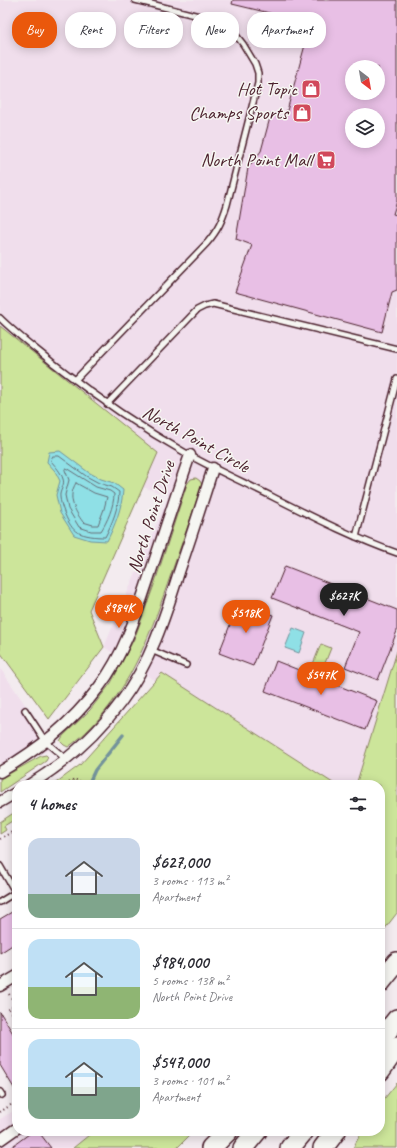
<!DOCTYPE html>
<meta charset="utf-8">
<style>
body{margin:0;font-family:Caveat,sans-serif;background:#f7f7f7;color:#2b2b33;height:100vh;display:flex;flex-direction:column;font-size:15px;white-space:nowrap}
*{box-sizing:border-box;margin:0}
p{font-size:13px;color:#7c7c81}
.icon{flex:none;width:22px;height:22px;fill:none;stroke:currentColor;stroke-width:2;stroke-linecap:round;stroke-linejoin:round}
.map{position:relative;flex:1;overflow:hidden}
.sheet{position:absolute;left:12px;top:780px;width:373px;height:356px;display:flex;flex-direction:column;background:#fff;border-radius:16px;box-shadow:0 2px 10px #0003}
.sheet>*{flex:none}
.hud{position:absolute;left:12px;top:12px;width:373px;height:36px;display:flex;gap:8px}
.needle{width:26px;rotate:149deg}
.fabs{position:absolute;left:345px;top:60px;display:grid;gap:8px}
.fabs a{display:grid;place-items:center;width:40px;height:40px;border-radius:50%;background:#fff;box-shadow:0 2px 10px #0003;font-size:20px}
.price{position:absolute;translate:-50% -34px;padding:0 9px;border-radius:14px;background:#ea580c;color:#fff;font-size:13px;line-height:26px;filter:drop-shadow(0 1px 2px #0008)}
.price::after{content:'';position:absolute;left:50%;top:24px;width:12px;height:9px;margin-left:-6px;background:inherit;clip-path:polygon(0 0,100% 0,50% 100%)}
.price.active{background:#222;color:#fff}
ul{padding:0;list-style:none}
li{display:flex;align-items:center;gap:12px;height:100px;padding:0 16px}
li+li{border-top:1px solid #e1e1e2}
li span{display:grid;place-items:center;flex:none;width:112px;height:80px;border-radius:12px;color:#555}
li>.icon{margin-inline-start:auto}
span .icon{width:48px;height:48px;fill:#fffc;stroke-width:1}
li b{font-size:17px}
h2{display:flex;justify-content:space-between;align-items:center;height:48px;padding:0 16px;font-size:17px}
.pill{padding:0 14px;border-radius:16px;background:#fff;box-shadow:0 2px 10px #0003;font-size:14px;line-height:36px}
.pill.active{background:#ea580c;color:#fff}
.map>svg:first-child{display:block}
.built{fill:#f0deec;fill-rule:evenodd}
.green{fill:#cce59a;stroke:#8b8262}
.water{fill:#8fe0e6;stroke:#73939b}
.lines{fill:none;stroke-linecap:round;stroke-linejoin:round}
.shore{stroke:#666c76;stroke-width:1}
.stream{stroke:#73939b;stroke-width:3.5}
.building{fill:#e8bfe5;stroke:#4a1f2b;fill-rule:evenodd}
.lane-casing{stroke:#4a1f2b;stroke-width:8}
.street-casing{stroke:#4a1f2b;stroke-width:13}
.highway-casing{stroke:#4a1f2b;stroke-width:22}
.path{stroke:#4a1f2b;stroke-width:2;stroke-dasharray:1 3;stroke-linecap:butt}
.lane{stroke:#f6f6f2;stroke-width:5}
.street{stroke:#f6f6f2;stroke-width:10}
.highway{stroke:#f6f6f2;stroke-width:19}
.labels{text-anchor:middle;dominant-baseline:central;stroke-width:3;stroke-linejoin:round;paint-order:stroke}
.poi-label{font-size:19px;fill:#4a1f2b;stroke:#f6f6f2;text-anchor:end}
.street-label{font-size:19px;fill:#4a1f2b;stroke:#f6f6f2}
</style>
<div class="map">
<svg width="397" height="1148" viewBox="0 0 397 1148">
<rect width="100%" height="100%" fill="#f3ebef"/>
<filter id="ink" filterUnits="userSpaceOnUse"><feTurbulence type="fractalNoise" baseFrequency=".025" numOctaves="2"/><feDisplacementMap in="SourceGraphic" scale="8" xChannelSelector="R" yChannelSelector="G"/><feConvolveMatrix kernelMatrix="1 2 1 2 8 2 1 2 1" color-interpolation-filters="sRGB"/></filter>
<g filter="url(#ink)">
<path class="built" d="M0,0H397V695L368,785H315L104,647L169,495L142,487L0,382ZM352,67H378V93H352ZM352,115H378V141H352Z
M0,668L54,747L0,775Z
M17,1109V1131H150L145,1148H0V1119Z"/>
<path class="green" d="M0,326L158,453L89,610L104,647L49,719L0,652Z
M196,478L200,481L202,485C192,515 181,545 171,574C152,629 133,685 91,727C84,734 77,741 68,747L64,745L60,741L63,736L90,710L111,683L135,637L154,585L187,484L191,479Z
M321,644L331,648L323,668L313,664Z
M397,651V913L380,935V785H356Z
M162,673L336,785H53L80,765Z
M46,755L48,757L46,761L0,792V779L41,756Z
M15,812L17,818L4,826L6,830L0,834V822Z
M397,1083V1148H353L362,1131H380V1104Z
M94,1131H194L177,1148H73Z"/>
<path class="water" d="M60,451L88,472L101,479L114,483L123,490C122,508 115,525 107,541L90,540L74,535L60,513L56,495L60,481L55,471L47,462L49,452Z
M293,628L306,633L299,653L285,648Z"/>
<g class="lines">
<path class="shore" d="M53,456H59L86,476L99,483L112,487L119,492C119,506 112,524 105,537C96,537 85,536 77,532C69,528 59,503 60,494C61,489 65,484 63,479C61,472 56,467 51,461Z
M66,468L96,487L110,491L114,494C114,506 107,522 101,531H91L79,527L68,509L65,495L69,480L65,470Z
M76,483L94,493L107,497L104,509L98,525H93L83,522C74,510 67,497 76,483Z"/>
<path class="stream" d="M88,785L95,770L123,735"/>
</g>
<path class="building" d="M233,0H397V201L393,214L397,215V290L392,292L382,332L235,292L252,245L236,239L248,168L261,151L271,114L285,118L311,23L232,4ZM352,67H378V93H352ZM352,115H378V141H352Z
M285,566L397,610V631L378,680L345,667L359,632L272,598Z
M239,602L273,615L253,666L219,653Z
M276,661L377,701L365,730L265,691Z
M17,909V942L0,953V919Z
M0,1012L17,1040V1093L0,1065Z
M33,1131H38L51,1148H10Z"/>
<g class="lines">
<defs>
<path id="lane" d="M0,318C16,334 35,348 53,363C96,397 141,428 189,455C216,470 245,483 273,497C313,517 354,538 397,553
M75,380L207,243C218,230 222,221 227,205L258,83V73L255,64L243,44L235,34L225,26L199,16L135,0
M107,404L197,310L205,306L213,304L397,349
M356,537L397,379
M151,650L186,665
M25,710L46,742L67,760
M0,866L17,895
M0,902L16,892
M0,1092L2,1095"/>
<path id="street" d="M0,772C40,748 70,725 99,687C126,652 139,607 153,565C165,529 177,492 190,455
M29,785C65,763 96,736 121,702C150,664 165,617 179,572C191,537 202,503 213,468
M0,802L17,792
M0,986L17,976
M0,1140L17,1128"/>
<path id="highway" d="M380,983L397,962
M380,1040L397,1019
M380,1071L397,1047
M211,1148L228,1131
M243,1148L257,1131
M290,1148L304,1131
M323,1148L336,1131"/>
</defs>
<use href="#lane" class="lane-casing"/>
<use href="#street" class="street-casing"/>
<use href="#highway" class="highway-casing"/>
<path class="path" d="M66,785L74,779L87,785
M16,807L17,809
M0,839L17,829
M9,994L16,1005H17
M16,1005L9,1009L17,1022
M0,1112L17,1101"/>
<use href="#lane" class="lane"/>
<use href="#street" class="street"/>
<use href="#highway" class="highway"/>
</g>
</g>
<defs>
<symbol id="shop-square" viewBox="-11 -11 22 22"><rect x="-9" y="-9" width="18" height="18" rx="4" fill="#d1495b" stroke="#f6f6f2"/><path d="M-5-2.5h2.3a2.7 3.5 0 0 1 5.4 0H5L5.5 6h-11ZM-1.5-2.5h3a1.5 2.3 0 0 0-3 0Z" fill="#fff"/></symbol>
<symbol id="supermarket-square" viewBox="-11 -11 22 22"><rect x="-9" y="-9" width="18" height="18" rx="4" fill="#d1495b" stroke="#f6f6f2"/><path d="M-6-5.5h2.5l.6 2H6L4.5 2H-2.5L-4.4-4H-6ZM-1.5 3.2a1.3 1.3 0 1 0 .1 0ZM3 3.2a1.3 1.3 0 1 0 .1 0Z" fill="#fff"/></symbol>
</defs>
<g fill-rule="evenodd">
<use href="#shop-square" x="300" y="78" width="22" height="22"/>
<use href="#shop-square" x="291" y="102" width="22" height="22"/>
<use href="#supermarket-square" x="315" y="149" width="22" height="22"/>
</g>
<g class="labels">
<g class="poi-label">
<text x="297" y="89">Hot Topic</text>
<text x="288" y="113">Champs Sports</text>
<text x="312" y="160">North Point Mall</text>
</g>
<g class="street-label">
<text transform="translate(196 439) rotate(29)">North Point Circle</text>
<text transform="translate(151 517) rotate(-72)">North Point Drive</text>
</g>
</g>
</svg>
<div class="fabs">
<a><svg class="needle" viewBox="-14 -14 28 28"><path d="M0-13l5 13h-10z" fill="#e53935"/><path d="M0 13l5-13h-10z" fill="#7c7c81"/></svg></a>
<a><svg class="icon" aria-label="layers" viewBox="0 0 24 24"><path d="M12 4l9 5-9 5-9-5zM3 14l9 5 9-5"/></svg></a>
</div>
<b class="price active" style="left:344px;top:617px">$627K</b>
<b class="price" style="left:119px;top:629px">$984K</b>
<b class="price" style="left:246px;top:634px">$518K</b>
<b class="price" style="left:321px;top:696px">$547K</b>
<div class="hud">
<a class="pill active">Buy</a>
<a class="pill">Rent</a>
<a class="pill">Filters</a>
<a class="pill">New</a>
<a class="pill">Apartment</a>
</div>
<section class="sheet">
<h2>4 homes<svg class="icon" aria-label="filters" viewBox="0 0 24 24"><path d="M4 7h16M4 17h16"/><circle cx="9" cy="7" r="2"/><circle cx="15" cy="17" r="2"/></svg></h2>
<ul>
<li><span style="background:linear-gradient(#c9d6e8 70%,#7fa58c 0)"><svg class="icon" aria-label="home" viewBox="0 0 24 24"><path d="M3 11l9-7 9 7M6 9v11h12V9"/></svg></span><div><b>$627,000</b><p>3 rooms · 113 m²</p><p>Apartment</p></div></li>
<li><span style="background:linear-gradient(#bfe0f5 60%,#8fb573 0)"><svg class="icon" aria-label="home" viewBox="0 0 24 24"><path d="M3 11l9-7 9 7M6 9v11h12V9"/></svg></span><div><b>$984,000</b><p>5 rooms · 138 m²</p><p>North Point Drive</p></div></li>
<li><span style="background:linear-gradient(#bfe0f5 60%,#7fa58c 0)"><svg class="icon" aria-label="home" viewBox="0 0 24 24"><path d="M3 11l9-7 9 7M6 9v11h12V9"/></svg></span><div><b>$547,000</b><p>3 rooms · 101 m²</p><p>Apartment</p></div></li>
</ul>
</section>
</div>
